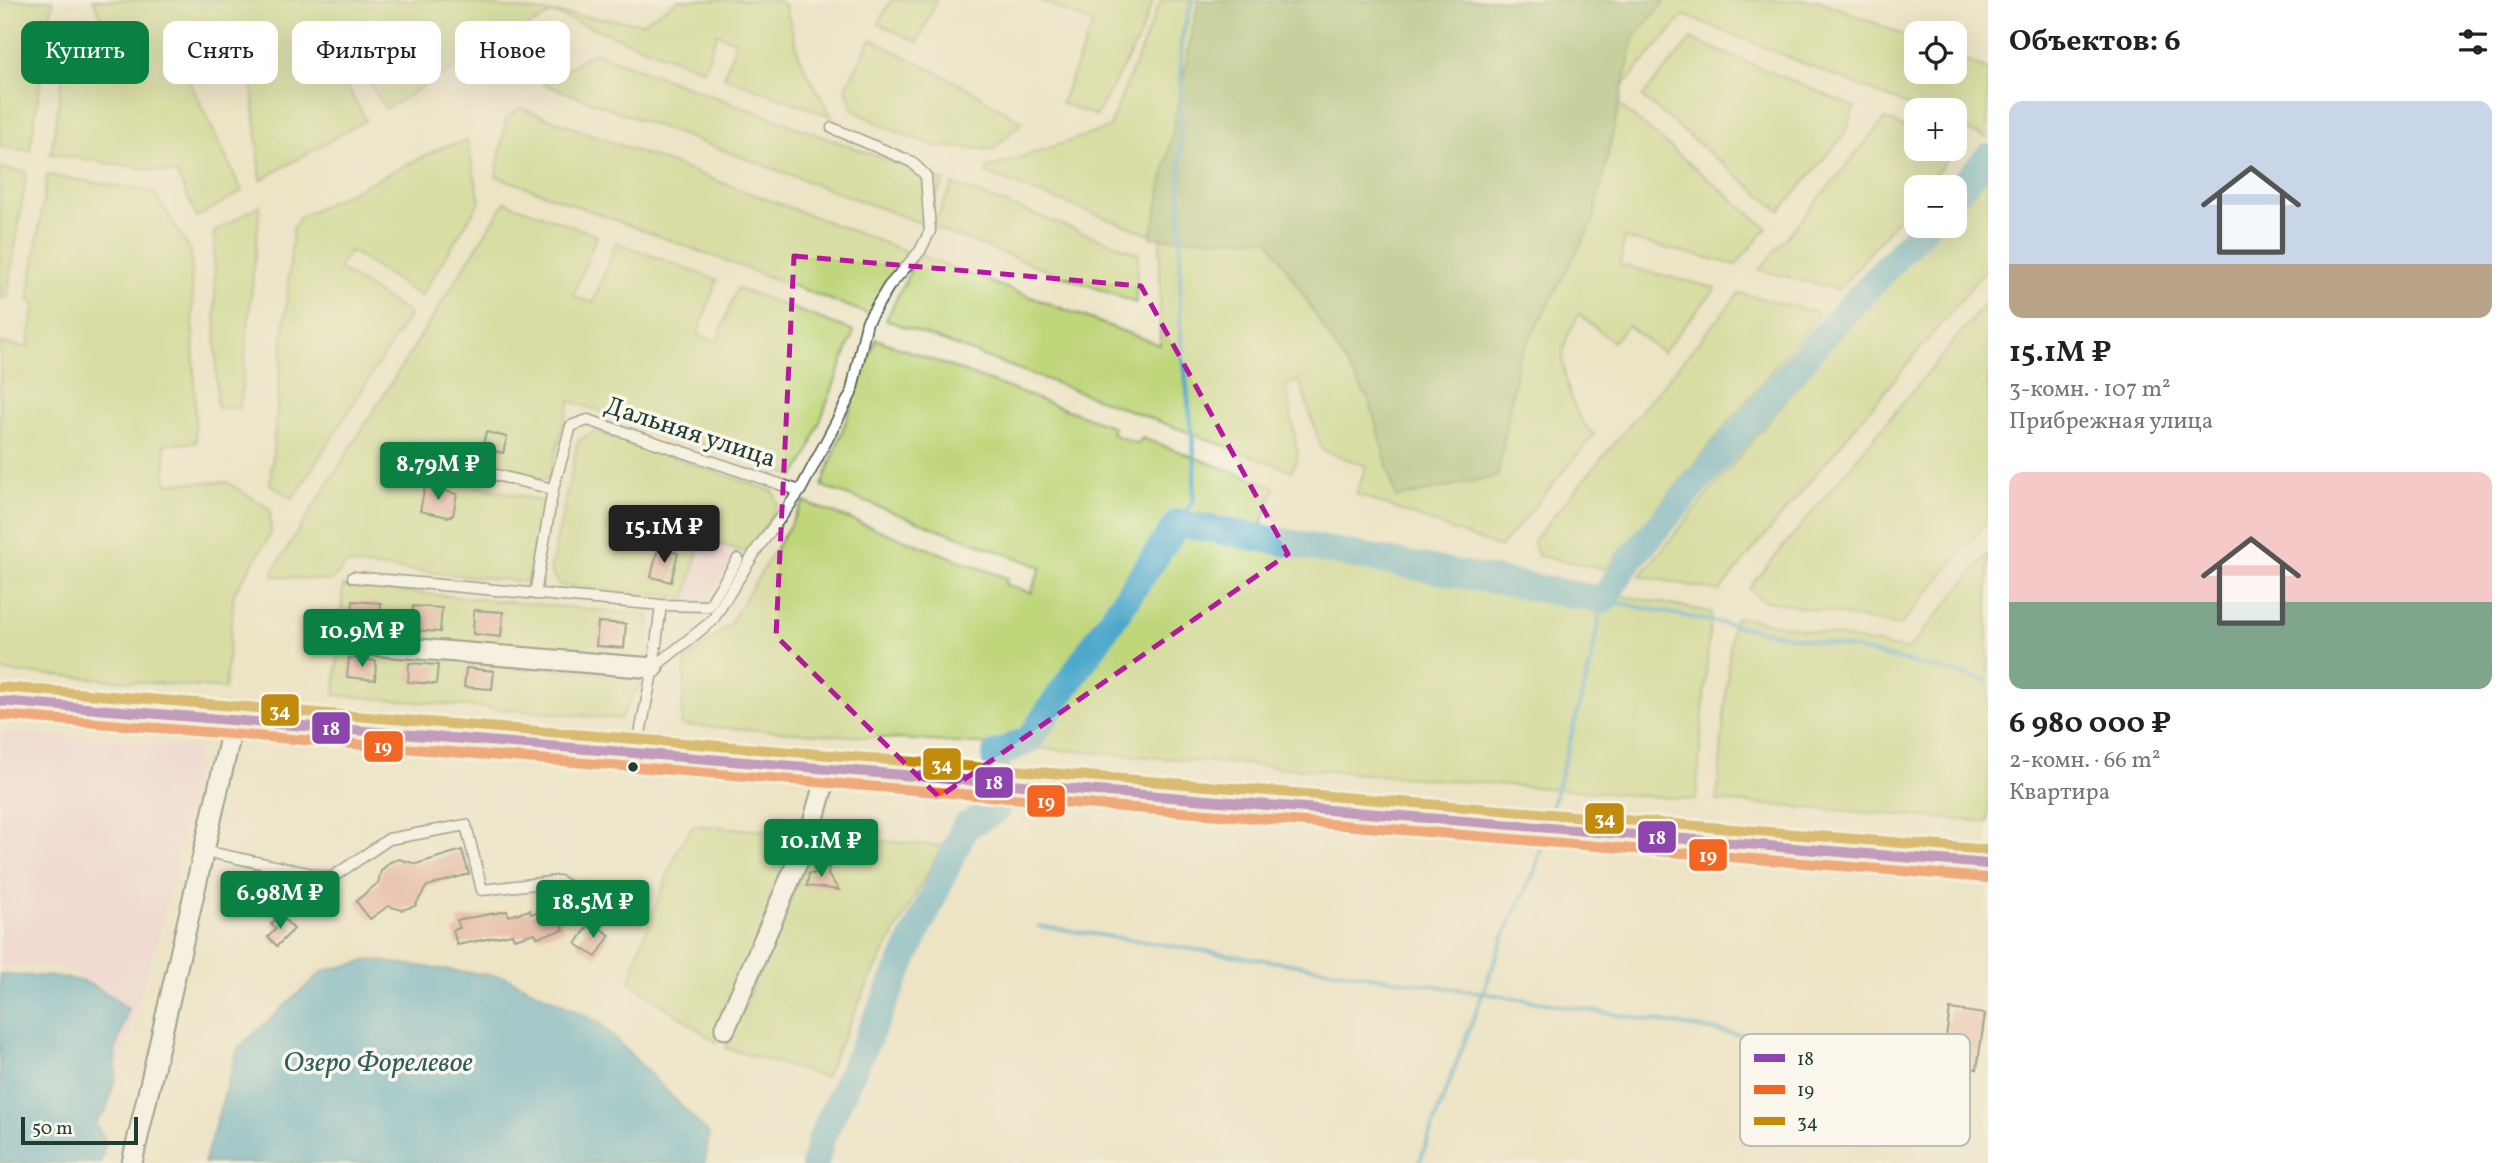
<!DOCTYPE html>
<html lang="ru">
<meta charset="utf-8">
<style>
body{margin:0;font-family:Vollkorn,serif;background:#f2f2f2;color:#222;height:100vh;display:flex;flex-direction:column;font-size:26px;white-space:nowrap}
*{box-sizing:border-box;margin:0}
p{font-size:23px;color:#767676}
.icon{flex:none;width:38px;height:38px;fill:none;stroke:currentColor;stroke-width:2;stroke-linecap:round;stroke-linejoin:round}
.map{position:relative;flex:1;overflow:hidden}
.side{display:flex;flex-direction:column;background:#fff;width:525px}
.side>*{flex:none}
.top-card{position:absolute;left:21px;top:21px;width:665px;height:63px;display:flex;gap:14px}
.tools{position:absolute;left:1904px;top:21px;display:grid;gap:14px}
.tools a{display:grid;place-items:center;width:63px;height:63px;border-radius:14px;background:#fff;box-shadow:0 7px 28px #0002;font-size:35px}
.scale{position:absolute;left:21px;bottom:18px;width:117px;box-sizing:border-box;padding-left:7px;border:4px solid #1f3d34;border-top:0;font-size:19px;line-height:24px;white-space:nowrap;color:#1f3d34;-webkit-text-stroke:5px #fbf7ec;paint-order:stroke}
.price{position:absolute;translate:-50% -60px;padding:0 16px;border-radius:7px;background:#0b8043;color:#fff;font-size:23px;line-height:46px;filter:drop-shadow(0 2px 4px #0008)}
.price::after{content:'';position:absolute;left:50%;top:42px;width:21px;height:16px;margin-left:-10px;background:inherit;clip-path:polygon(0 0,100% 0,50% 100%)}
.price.selected{background:#222;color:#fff}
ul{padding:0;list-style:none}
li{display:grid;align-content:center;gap:14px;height:371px;padding:0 21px}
li span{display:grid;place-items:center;height:217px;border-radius:14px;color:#555}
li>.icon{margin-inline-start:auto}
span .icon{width:126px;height:126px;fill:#fffc;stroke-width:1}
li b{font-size:30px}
h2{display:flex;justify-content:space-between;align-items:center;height:84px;padding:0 21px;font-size:30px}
.chip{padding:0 24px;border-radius:14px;background:#fff;box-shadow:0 7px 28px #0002;font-size:24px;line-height:63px}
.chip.selected{background:#0b8043;color:#fff}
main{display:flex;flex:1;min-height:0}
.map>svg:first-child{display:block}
.built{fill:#f3cfdf}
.green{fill:#bfd67a;stroke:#6f8a57;stroke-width:2}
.forest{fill:#97b76a;stroke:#5b7a4f;stroke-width:2}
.water{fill:#4ea8cb;stroke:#367280;stroke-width:2}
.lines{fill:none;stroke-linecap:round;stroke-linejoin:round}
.stream{stroke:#4ea8cb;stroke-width:4.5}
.river{stroke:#4ea8cb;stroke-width:28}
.building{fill:#e49990}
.lane-casing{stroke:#3e564a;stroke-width:13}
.street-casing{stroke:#3e564a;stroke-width:23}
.primary-casing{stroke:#3e564a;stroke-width:33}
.lane{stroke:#fff;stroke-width:10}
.street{stroke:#fff;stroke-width:19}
.primary{stroke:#fff;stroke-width:30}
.bus-1-casing{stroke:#fbf7ec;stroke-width:16}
.bus-2-casing{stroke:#fbf7ec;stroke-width:16}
.bus-3-casing{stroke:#fbf7ec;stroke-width:16}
.bus-1{stroke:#8e44ad;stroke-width:10}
.bus-2{stroke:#f26522;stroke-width:10}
.bus-3{stroke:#c18c0d;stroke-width:10}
.marked{fill:none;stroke:#b5179e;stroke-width:5;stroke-dasharray:14 9;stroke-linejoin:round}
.bus-dot{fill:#1f3d34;stroke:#fbf7ec;stroke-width:2.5}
.labels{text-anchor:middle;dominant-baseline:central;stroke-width:7;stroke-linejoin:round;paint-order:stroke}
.street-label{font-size:26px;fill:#1f3d34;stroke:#fbf7ec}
.water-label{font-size:28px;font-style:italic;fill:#2d5d61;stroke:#fbf7ec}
.key{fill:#fbf7ec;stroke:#b9bfb5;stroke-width:2}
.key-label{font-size:19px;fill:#1f3d34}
.line-badge{stroke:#fbf7ec;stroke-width:2.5}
.badge-label{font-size:19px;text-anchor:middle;font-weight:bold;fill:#fff}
</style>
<main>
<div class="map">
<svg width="1988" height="1163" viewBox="0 0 1988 1163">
<rect width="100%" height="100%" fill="#fbf7ec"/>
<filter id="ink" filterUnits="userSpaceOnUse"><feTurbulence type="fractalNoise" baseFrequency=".0143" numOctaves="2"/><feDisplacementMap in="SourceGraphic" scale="14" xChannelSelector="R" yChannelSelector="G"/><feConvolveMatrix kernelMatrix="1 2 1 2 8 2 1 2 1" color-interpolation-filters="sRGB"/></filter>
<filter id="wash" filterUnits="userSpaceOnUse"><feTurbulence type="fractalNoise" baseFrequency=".00686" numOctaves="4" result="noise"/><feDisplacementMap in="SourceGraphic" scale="28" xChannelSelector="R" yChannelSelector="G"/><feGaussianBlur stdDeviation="1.57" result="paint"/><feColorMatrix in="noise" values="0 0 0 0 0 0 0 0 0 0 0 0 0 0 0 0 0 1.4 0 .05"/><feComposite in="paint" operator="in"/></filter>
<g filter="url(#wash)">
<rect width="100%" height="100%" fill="#ede4c6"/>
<path class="built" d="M702,538L737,550L706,600L686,598Z
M0,731L199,748L171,891L117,1078L110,998L72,973L51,965L0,967Z"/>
<path class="green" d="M0,0H53L30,151L0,147Z
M93,0H439L642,23L678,0H776L785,5L800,59L832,117L724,77L736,41L717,34L704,70L552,13L385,109L334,22L316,33L366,120L261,180L250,63H181L242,191L197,217L177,174L51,154L70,25L108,30Z
M891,0H937L918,42L878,24Z
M1040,0H1153L1138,40L1096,116L1061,103L1093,24Z
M1161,0H1819L1916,40V72H1955V56L1988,70V138L1955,125V110H1919L1684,15L1612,99L1767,228L1736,265L1624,238L1620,265L1716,288L1662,353L1628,325L1613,342L1579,314C1574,324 1565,338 1564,349C1560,374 1575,419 1594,435L1500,548L1356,494L1366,466L1322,450L1299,380L1286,385L1298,455L1292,471L886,320L918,255L1160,345V238L986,174L988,168L1109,128Z
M871,39L966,87L1022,122L993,150L935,146L889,129L853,110L846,87Z
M1691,39L1855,107L1844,135L1780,211L1642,97Z
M593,52L944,181L923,224L543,84Z
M521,108L909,252L877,317L496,176L506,119Z
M1885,119L1916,132V149L1957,148L1924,187H1916V197L1839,290L1759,270Z
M467,141L480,201L421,296L350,251L338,268L410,314L293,499L270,484L293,229L300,217L443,147Z
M1985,160L1988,162V267L1739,567L1719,591L1640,576L1931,226H1955V197Z
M0,168L27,172L7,297L0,298Z
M47,175L154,192L191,251L196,443L165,444L166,483L227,482L270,509L271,534L234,593L225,689L0,671V343L28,347L35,302L28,301Z
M953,184L1138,253L1136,303L932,227Z
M505,202L597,235L573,296L593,303L616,242L717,280L698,334L717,341L737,288L854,331L807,456L795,476L570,401L548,480L472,465L468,484L544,501L527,582L346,564L332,581L273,576V571Z
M260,205L240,408H217L214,232Z
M1739,293L1820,313L1606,569L1538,556L1533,541Z
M1988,300V521L1900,626L1762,600L1749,588Z
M876,339L1114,427L1112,434L1138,444L1142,438L1275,487L1260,529L1711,612L1696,800L1023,747L681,725L686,660L729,625L804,502L1007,578L1005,584L1031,593L1041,567L822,486Z
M595,431L773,491L778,505L748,553L701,538L686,598L559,585L550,571L578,441Z
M1988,554V822L1717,801L1732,623L1739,617L1908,650Z
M343,586L649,615L648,660L340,631Z
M338,650L644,676L620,719L335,695Z
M694,825L806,834L716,1042L630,982L639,949L678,849Z
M818,835L942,846L868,983L825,1077L726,1048Z"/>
<path class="forest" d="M1199,0H1666L1634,37L1593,222L1518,360L1498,476L1396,498L1370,402L1268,239L1151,238Z"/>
<path class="water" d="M370,960L506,977L599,1022L709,1134L705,1163H204L238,1048L323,971Z
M0,974C59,980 77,967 128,1009L115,1053L116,1076L106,1110L95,1123L106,1142L100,1163H0Z"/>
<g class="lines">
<path class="stream" d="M1178,523L1193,502L1195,463L1180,325L1181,41L1192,0
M1550,814L1590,666L1603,600L1855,649L1988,681
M1039,926L1483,993L1860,1054
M1419,1163L1503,939L1535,870L1543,841"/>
<path class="river" d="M1955,194L1988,157
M815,1163L821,1139L965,827L996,810V754L1029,740L1178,523L1603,600L1626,564L1815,345L1925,226"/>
</g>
<g id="blocks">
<path class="building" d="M486,432L507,437L503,453L482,448Z
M425,486L457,494L453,515L448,517L420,511Z
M658,548L678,553L671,582L651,577Z
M353,601L381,603L379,627L351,625Z
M413,606L442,608L440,632L412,630Z
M474,610L503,612L501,637L473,634Z
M598,622L626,624L624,648L596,646Z
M349,658L376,661L375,680L347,677Z
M409,663L438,665L436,684L408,682Z
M466,668L494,671L492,689L464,687Z
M462,850L469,874L427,886L415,906L402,910L388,906L370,919L356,901L378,883L381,871L390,862L399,859L416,864Z
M815,865L829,867L828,875L839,890L807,886L809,873L814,874Z
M557,907L564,930L537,937L535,933L514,939L512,934L457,945L453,930L460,928L457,920L507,911L509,916L530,910L531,914Z
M280,915L294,929L277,946L268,937L276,929L271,924Z
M591,922L610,935L596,957L576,944Z
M1950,1009L1985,1014L1977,1069L1942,1064Z"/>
</g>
</g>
<g filter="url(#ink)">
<use href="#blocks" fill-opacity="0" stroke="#3e564a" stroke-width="2"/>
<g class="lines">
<defs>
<path id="lane" d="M459,466L553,489
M353,577L661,605L709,606L738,559
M535,594L553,489L571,426L588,420L800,491
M653,668L712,621L757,549L800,491L851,394L867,322L889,286L920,251L930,231L926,176L912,162L832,128
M637,749L653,668L661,605
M204,851L331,878L389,839L466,825L482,890L559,881L610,912"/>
<path id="street" d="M345,643L653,668
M725,1029L810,833L828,769
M132,1163L234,720"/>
<path id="primary" d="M0,701L1988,864"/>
</defs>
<use href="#lane" class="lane-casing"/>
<use href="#street" class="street-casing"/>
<use href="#primary" class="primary-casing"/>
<use href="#lane" class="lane"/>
<use href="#street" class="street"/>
<use href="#primary" class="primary"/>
<defs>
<path id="bus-1" d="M0,701L1988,864"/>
<path id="bus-2" d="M0,715L1987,878"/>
<path id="bus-3" d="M1,687L1988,850"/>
</defs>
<use href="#bus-1" class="bus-1-casing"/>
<use href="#bus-2" class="bus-2-casing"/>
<use href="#bus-3" class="bus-3-casing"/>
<use href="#bus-1" class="bus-1"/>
<use href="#bus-2" class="bus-2"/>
<use href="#bus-3" class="bus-3"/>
</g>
</g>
<path d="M0 0H1988V1163H0ZM794,256L1141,286L1288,554L939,797L776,636Z" fill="#ede4c6" fill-opacity=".55" fill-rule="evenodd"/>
<path class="marked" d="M794,256L1141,286L1288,554L939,797L776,636Z"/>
<circle class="bus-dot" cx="633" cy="767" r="6"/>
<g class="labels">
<g class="street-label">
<text transform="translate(690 433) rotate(18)">Дальняя улица</text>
</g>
<g class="water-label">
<text x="378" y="1063">Озеро Форелевое</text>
</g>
</g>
<rect x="1740" y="1034" width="230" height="112" rx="10" class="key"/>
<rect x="1754" y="1054" width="31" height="8" fill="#8e44ad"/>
<rect x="1754" y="1085" width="31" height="9" fill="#f26522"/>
<rect x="1754" y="1117" width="31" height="8" fill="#c18c0d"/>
<g class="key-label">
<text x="1797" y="1065">18</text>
<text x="1797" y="1096">19</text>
<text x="1797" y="1128">34</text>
</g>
<g class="line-badge">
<rect x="260" y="693" width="40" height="34" rx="7" fill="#c18c0d"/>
<rect x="311" y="711" width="40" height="34" rx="7" fill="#8e44ad"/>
<rect x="363" y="730" width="41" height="33" rx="7" fill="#f26522"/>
<rect x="922" y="747" width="40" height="34" rx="7" fill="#c18c0d"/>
<rect x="974" y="766" width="40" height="33" rx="7" fill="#8e44ad"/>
<rect x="1026" y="784" width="40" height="34" rx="7" fill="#f26522"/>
<rect x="1584" y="802" width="41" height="33" rx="7" fill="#c18c0d"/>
<rect x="1637" y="820" width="40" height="34" rx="7" fill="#8e44ad"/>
<rect x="1688" y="838" width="40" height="34" rx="7" fill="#f26522"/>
</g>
<g class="badge-label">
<text x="280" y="717">34</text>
<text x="331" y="735">18</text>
<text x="383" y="753">19</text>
<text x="942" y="771">34</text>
<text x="994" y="789">18</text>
<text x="1046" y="808">19</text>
<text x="1605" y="825">34</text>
<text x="1657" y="844">18</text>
<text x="1708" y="862">19</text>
</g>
</svg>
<div class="tools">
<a><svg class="icon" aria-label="locate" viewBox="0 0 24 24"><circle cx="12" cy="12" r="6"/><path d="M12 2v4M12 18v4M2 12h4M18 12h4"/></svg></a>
<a>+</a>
<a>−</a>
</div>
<div class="scale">50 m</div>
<b class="price" style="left:438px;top:502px">8.79M ₽</b>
<b class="price selected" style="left:664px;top:565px">15.1M ₽</b>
<b class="price" style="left:362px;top:669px">10.9M ₽</b>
<b class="price" style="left:821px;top:879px">10.1M ₽</b>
<b class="price" style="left:280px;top:931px">6.98M ₽</b>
<b class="price" style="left:593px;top:940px">18.5M ₽</b>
<div class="top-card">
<a class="chip selected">Купить</a>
<a class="chip">Снять</a>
<a class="chip">Фильтры</a>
<a class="chip">Новое</a>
</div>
</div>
<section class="side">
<h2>Объектов: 6<svg class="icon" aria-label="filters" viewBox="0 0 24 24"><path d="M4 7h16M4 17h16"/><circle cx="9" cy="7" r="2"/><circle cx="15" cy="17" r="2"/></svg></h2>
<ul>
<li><span style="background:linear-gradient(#c9d6e8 75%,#b9a48a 0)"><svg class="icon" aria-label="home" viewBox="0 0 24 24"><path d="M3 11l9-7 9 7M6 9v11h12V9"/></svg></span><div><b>15.1M ₽</b><p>3-комн. · 107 m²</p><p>Прибрежная улица</p></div></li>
<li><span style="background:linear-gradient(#f6c9c9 60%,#7fa58c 0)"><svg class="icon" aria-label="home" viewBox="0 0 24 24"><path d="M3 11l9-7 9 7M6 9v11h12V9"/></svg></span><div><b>6 980 000 ₽</b><p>2-комн. · 66 m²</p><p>Квартира</p></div></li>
</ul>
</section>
</main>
